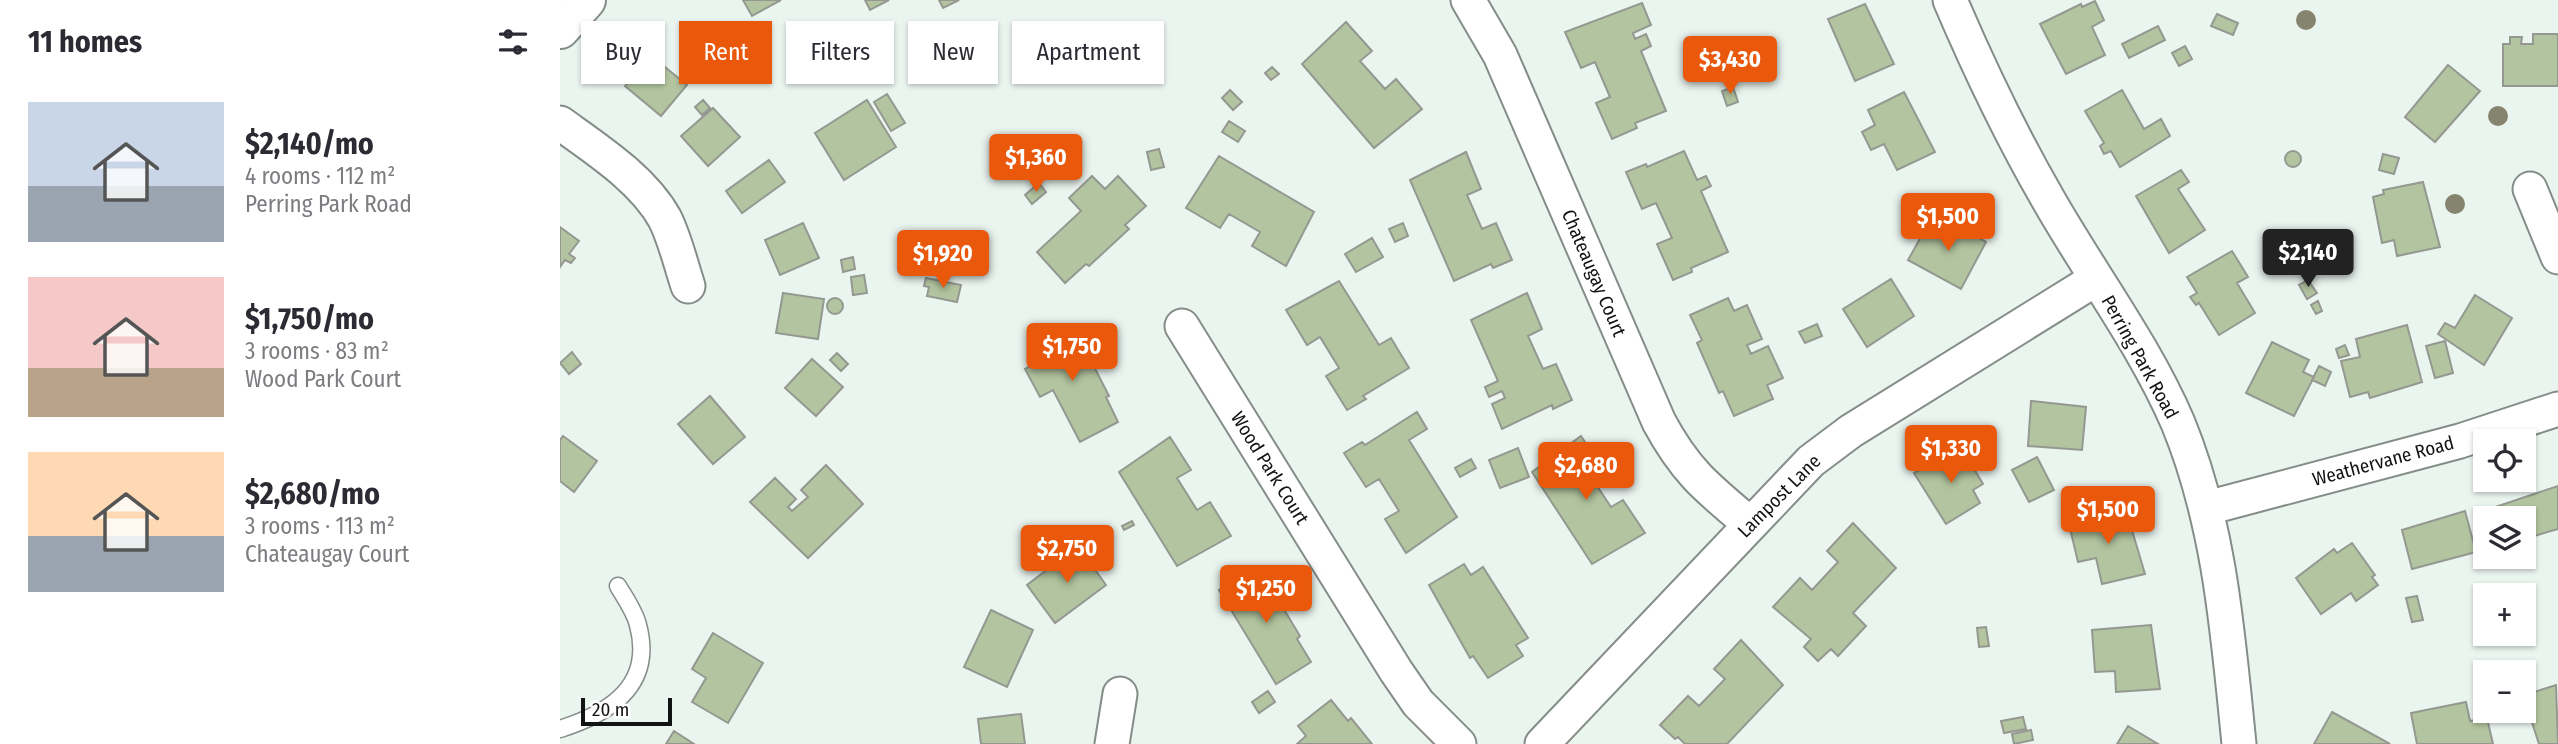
<!DOCTYPE html>
<meta charset="utf-8">
<style>
body{margin:0;font-family:"Fira Sans Condensed",sans-serif;background:#f7f7f7;color:#2b2b33;height:100vh;display:flex;flex-direction:column;font-size:26px;white-space:nowrap}
*{box-sizing:border-box;margin:0}
p{font-size:23px;color:#7c7c81}
.icon{flex:none;width:38px;height:38px;fill:none;stroke:currentColor;stroke-width:2;stroke-linecap:round;stroke-linejoin:round}
.map{position:relative;flex:1;overflow:hidden}
.panel{display:flex;flex-direction:column;background:#fff;width:560px}
.panel>*{flex:none}
.banner{position:absolute;left:21px;top:21px;width:665px;height:63px;display:flex;gap:14px}
.tools{position:absolute;left:1913px;top:429px;display:grid;gap:14px}
.tools a{display:grid;place-items:center;width:63px;height:63px;border-radius:0px;background:#fff;box-shadow:0 2px 5px #0004;font-size:35px}
.scale{position:absolute;left:21px;bottom:18px;width:91px;box-sizing:border-box;padding-left:7px;border:4px solid #111413;border-top:0;font-size:19px;line-height:24px;white-space:nowrap;color:#111413;-webkit-text-stroke:5px #fff;paint-order:stroke}
.price{position:absolute;translate:-50% -60px;padding:0 16px;border-radius:7px;background:#ea580c;color:#fff;font-size:23px;line-height:46px;filter:drop-shadow(0 2px 4px #0008)}
.price::after{content:'';position:absolute;left:50%;top:42px;width:21px;height:16px;margin-left:-10px;background:inherit;clip-path:polygon(0 0,100% 0,50% 100%)}
.price.on{background:#222;color:#fff}
ul{padding:0;list-style:none}
li{display:flex;align-items:center;gap:21px;height:175px;padding:0 28px}
li span{display:grid;place-items:center;flex:none;width:196px;height:140px;border-radius:0px;color:#555}
li>.icon{margin-inline-start:auto}
span .icon{width:84px;height:84px;fill:#fffc;stroke-width:1}
li b{font-size:30px}
h2{display:flex;justify-content:space-between;align-items:center;height:84px;padding:0 28px;font-size:30px}
.chip{padding:0 24px;border-radius:0px;background:#fff;box-shadow:0 2px 5px #0004;font-size:24px;line-height:63px}
.chip.on{background:#ea580c;color:#fff}
main{display:flex;flex:1;min-height:0}
.map>svg:first-child{display:block}
.building{fill:#b3c5a0;stroke:#949890;stroke-width:2}
.lines{fill:none;stroke-linecap:round;stroke-linejoin:round}
.service-casing{stroke:#848d88;stroke-width:19}
.minor-casing{stroke:#848d88;stroke-width:37}
.tertiary-casing{stroke:#848d88;stroke-width:42}
.service{stroke:#fff;stroke-width:16}
.minor{stroke:#fff;stroke-width:33}
.tertiary{stroke:#fff;stroke-width:38}
.tree{fill:#85856f}
.labels{text-anchor:middle;dominant-baseline:central;stroke-width:5;stroke-linejoin:round;paint-order:stroke}
.street-label{font-size:19px;fill:#111413;stroke:#fff}
</style>
<main>
<section class="panel">
<h2>11 homes<svg class="icon" aria-label="filters" viewBox="0 0 24 24"><path d="M4 7h16M4 17h16"/><circle cx="9" cy="7" r="2"/><circle cx="15" cy="17" r="2"/></svg></h2>
<ul>
<li><span style="background:linear-gradient(#c9d6e8 60%,#9aa5b1 0)"><svg class="icon" aria-label="home" viewBox="0 0 24 24"><path d="M3 11l9-7 9 7M6 9v11h12V9"/></svg></span><div><b>$2,140/mo</b><p>4 rooms · 112 m²</p><p>Perring Park Road</p></div></li>
<li><span style="background:linear-gradient(#f6c9c9 65%,#b9a48a 0)"><svg class="icon" aria-label="home" viewBox="0 0 24 24"><path d="M3 11l9-7 9 7M6 9v11h12V9"/></svg></span><div><b>$1,750/mo</b><p>3 rooms · 83 m²</p><p>Wood Park Court</p></div></li>
<li><span style="background:linear-gradient(#ffd9b3 60%,#9aa5b1 0)"><svg class="icon" aria-label="home" viewBox="0 0 24 24"><path d="M3 11l9-7 9 7M6 9v11h12V9"/></svg></span><div><b>$2,680/mo</b><p>3 rooms · 113 m²</p><p>Chateaugay Court</p></div></li>
</ul>
</section>
<div class="map">
<svg width="1998" height="744" viewBox="0 0 1998 744">
<rect width="100%" height="100%" fill="#ebf5f0"/>
<path class="building" d="M183,0H221L192,16Z
M305,0H329L310,10Z
M379,0H399L383,8Z
M1535,1L1544,20L1532,27L1545,55L1506,74L1480,24L1521,4L1522,7Z
M1082,3L1091,25L1073,33L1075,39L1086,34L1091,46L1081,51L1106,111L1075,123L1077,128L1052,139L1036,103L1050,97L1035,62L1021,68L1005,32Z
M1305,4L1334,64L1295,81L1268,19Z
M1657,14L1678,23L1673,35L1651,26Z
M786,22L812,51L800,61L825,89L836,79L862,109L814,148L742,64Z
M1598,26L1605,40L1569,58L1562,44Z
M1973,34H1998V86H1943V44H1950V37H1962L1961,44H1973Z
M1625,46L1632,59L1619,66L1612,53Z
M90,55L127,85L101,116L65,86Z
M578,61L584,77L571,82L565,66Z
M1888,65L1920,91L1875,142L1845,117Z
M712,67L719,74L711,80L705,73Z
M1173,87L1178,102L1167,106L1162,91Z
M670,90L682,102L673,110L662,98Z
M1562,90L1584,129L1601,119L1610,136L1560,167L1551,151L1544,154L1540,146L1544,143L1525,111Z
M1344,92L1375,152L1337,170L1324,144L1311,150L1302,132L1315,125L1308,110Z
M327,94L345,123L331,131L314,102Z
M143,100L150,108L142,115L135,107Z
M307,100L336,147L284,180L255,133Z
M153,108L180,137L148,166L121,136Z
M669,121L685,131L678,142L662,132Z
M599,149L604,167L591,170L587,152Z
M1725 159a8 8 0 1 1 16 0a8 8 0 1 1-16 0Z
M1124,151L1137,180L1146,176L1151,186L1141,191L1168,252L1131,268L1132,272L1113,280L1097,244L1112,238L1096,203L1082,209L1066,172L1086,164L1087,167Z
M906,152L921,189L907,195L922,229L936,223L952,260L933,268L931,264L894,281L850,180Z
M1823,154L1839,158L1834,174L1819,170Z
M659,156L754,212L726,266L692,246L700,232L669,214L660,228L626,208Z
M209,160L225,182L182,213L166,191Z
M1621,170L1629,182L1618,189L1645,230L1609,253L1576,196Z
M532,176L545,189L558,176L586,206L565,225L569,229L529,266L526,264L505,283L477,252L521,211L509,198Z
M1863,182L1880,247L1837,256L1834,240L1822,243L1813,197L1824,194L1823,190Z
M479,183L486,192L472,204L465,195Z
M1387,220L1426,242L1401,289L1348,260L1366,228L1379,236Z
M243,223L259,258L220,275L205,240Z
M843,223L848,236L835,242L829,229Z
M0,227L19,241L9,254L15,258L11,263L5,260L0,267Z
M812,238L823,257L796,272L785,254Z
M348,239L366,245L363,254L345,249Z
M1672,251L1688,277L1677,283L1695,313L1659,335L1639,303L1636,305L1630,297L1637,293L1627,277Z
M293,257L295,269L283,272L281,260Z
M304,275L307,293L293,295L291,277Z
M366,278L401,285L397,302L367,296L369,287L364,286Z
M1331,279L1354,316L1307,347L1283,309Z
M1748,280L1757,293L1747,299L1739,285Z
M779,281L819,345L831,338L849,368L803,396L806,399L787,410L766,376L779,368L760,337L747,345L726,310Z
M223,293L264,299L258,339L216,333Z
M967,293L982,329L968,336L983,369L996,364L1012,400L993,409L992,405L942,429L932,404L945,398L942,391L929,397L925,387L938,381L911,320Z
M1915,295L1952,318L1924,365L1878,334L1885,323L1895,328Z
M267 306a8 8 0 1 1 16 0a8 8 0 1 1-16 0Z
M1168,298L1174,311L1187,305L1202,339L1187,345L1191,354L1208,346L1223,378L1207,385L1213,399L1174,416L1163,391L1159,393L1137,343L1142,340L1130,315Z
M1758,301L1762,311L1756,314L1751,305Z
M1257,324L1262,336L1245,343L1239,332Z
M507,325L520,349L524,347L549,396L546,397L558,422L520,442L493,390L480,397L465,369L480,361L471,344Z
M1847,325L1862,382L1810,398L1808,392L1790,397L1781,361L1800,357L1796,339Z
M1885,341L1893,373L1875,378L1866,346Z
M1712,342L1749,360L1743,372L1754,377L1734,416L1686,393Z
M1785,345L1789,355L1779,358L1776,349Z
M12,352L21,364L9,374L0,363Z
M277,353L288,364L281,371L270,360Z
M252,359L283,387L256,416L225,388Z
M1759,366L1771,372L1765,386L1752,380Z
M150,396L185,437L153,464L118,424Z
M1471,401L1526,407L1522,450L1468,446Z
M857,412L867,429L849,440L897,517L846,553L825,519L839,511L819,479L806,487L784,453L802,442L805,445Z
M3,436L37,461L14,492L0,481V440Z
M1021,436L1043,469L1031,477L1051,507L1063,500L1085,533L1032,564L972,472Z
M610,437L631,470L617,478L637,510L650,502L671,536L617,566L559,472Z
M1401,447L1423,484L1413,490L1420,503L1386,524L1354,473Z
M958,448L969,477L940,488L929,460Z
M1477,457L1494,490L1469,502L1452,470Z
M911,459L916,468L900,477L895,468Z
M266,465L303,504L248,558L190,502L215,478L236,499L228,507L232,511L248,497L241,490Z
M1998,486V529L1964,539V518H1939L1935,507Z
M1566,510L1585,574L1542,584L1536,558L1518,562L1509,524Z
M1905,511L1916,552L1852,569L1842,530Z
M572,521L574,525L564,530L562,526Z
M1293,523L1336,568L1293,613L1306,626L1278,656L1271,649L1258,661L1244,647L1251,639L1213,607L1240,578L1252,590L1278,562L1267,551Z
M533,540L541,551L534,557L526,545Z
M1792,543L1815,575L1812,577L1818,585L1796,601L1791,593L1761,614L1736,578L1774,549L1777,553Z
M518,546L546,585L495,623L467,585Z
M904,564L911,575L923,567L968,638L956,645L963,656L928,678L913,656L910,658L869,585Z
M694,568L707,591L711,588L740,636L737,639L751,662L716,684L659,590Z
M1857,596L1863,620L1852,622L1846,598Z
M431,610L473,630L447,687L404,667Z
M1591,625L1600,689L1556,692L1555,671L1535,672L1532,630Z
M1426,627L1429,646L1419,647L1417,628Z
M153,633L203,663L168,723L132,702L146,678L132,669Z
M1181,640L1223,685L1167,744H1125L1118,737L1115,739L1100,725L1128,696L1139,706L1165,679L1154,669Z
M1996,685L1998,744H1979L1967,707L1972,705L1968,694Z
M708,691L715,702L699,713L692,702Z
M771,700L788,721L791,718L812,744H737L746,736L738,726Z
M1906,702L1910,721L1927,718L1933,744H1857L1851,713Z
M1772,712L1830,744H1754Z
M461,714L465,744H421L418,719Z
M1463,717L1466,729L1444,733L1441,721Z
M1568,726L1598,744H1557Z
M1471,730L1473,740L1454,744L1452,734Z
M114,731L134,744H106Z"/>
<g class="lines">
<defs>
<path id="service" d="M0,729C51,713 94,685 78,625C75,612 65,598 58,586"/>
<path id="minor" d="M908,0L940,55L1099,422C1126,472 1147,488 1190,524
M1390,0C1419,68 1451,135 1488,199C1530,273 1584,344 1618,423C1660,525 1668,635 1679,744
M0,123C36,149 83,179 105,219C115,239 121,265 128,286
M1970,189L1998,257
M622,326L836,671L858,703L899,744
M1647,508L1900,441L1998,409
M552,744L560,694
M982,744L1251,461L1291,431L1536,279"/>
<path id="tertiary" d="M0,29L26,0"/>
</defs>
<use href="#service" class="service-casing"/>
<use href="#minor" class="minor-casing"/>
<use href="#tertiary" class="tertiary-casing"/>
<use href="#service" class="service"/>
<use href="#minor" class="minor"/>
<use href="#tertiary" class="tertiary"/>
</g>
<g class="tree">
<circle cx="1746" cy="20" r="10"/>
<circle cx="1938" cy="116" r="10"/>
<circle cx="1895" cy="204" r="10"/>
</g>
<g class="labels">
<g class="street-label">
<text transform="translate(1034 273) rotate(67)">Chateaugay Court</text>
<text transform="translate(1580 357) rotate(61)">Perring Park Road</text>
<text transform="translate(1823 461) rotate(-15)">Weathervane Road</text>
<text transform="translate(710 468) rotate(58)">Wood Park Court</text>
<text transform="translate(1219 496) rotate(-45)">Lampost Lane</text>
</g>
</g>
</svg>
<div class="tools">
<a><svg class="icon" aria-label="locate" viewBox="0 0 24 24"><circle cx="12" cy="12" r="6"/><path d="M12 2v4M12 18v4M2 12h4M18 12h4"/></svg></a>
<a><svg class="icon" aria-label="layers" viewBox="0 0 24 24"><path d="M12 4l9 5-9 5-9-5zM3 14l9 5 9-5"/></svg></a>
<a>+</a>
<a>−</a>
</div>
<div class="scale">20 m</div>
<b class="price" style="left:1170px;top:96px">$3,430</b>
<b class="price" style="left:476px;top:194px">$1,360</b>
<b class="price" style="left:1388px;top:253px">$1,500</b>
<b class="price on" style="left:1748px;top:289px">$2,140</b>
<b class="price" style="left:383px;top:290px">$1,920</b>
<b class="price" style="left:512px;top:383px">$1,750</b>
<b class="price" style="left:1391px;top:485px">$1,330</b>
<b class="price" style="left:1026px;top:502px">$2,680</b>
<b class="price" style="left:1548px;top:546px">$1,500</b>
<b class="price" style="left:507px;top:585px">$2,750</b>
<b class="price" style="left:706px;top:625px">$1,250</b>
<div class="banner">
<a class="chip">Buy</a>
<a class="chip on">Rent</a>
<a class="chip">Filters</a>
<a class="chip">New</a>
<a class="chip">Apartment</a>
</div>
</div>
</main>
